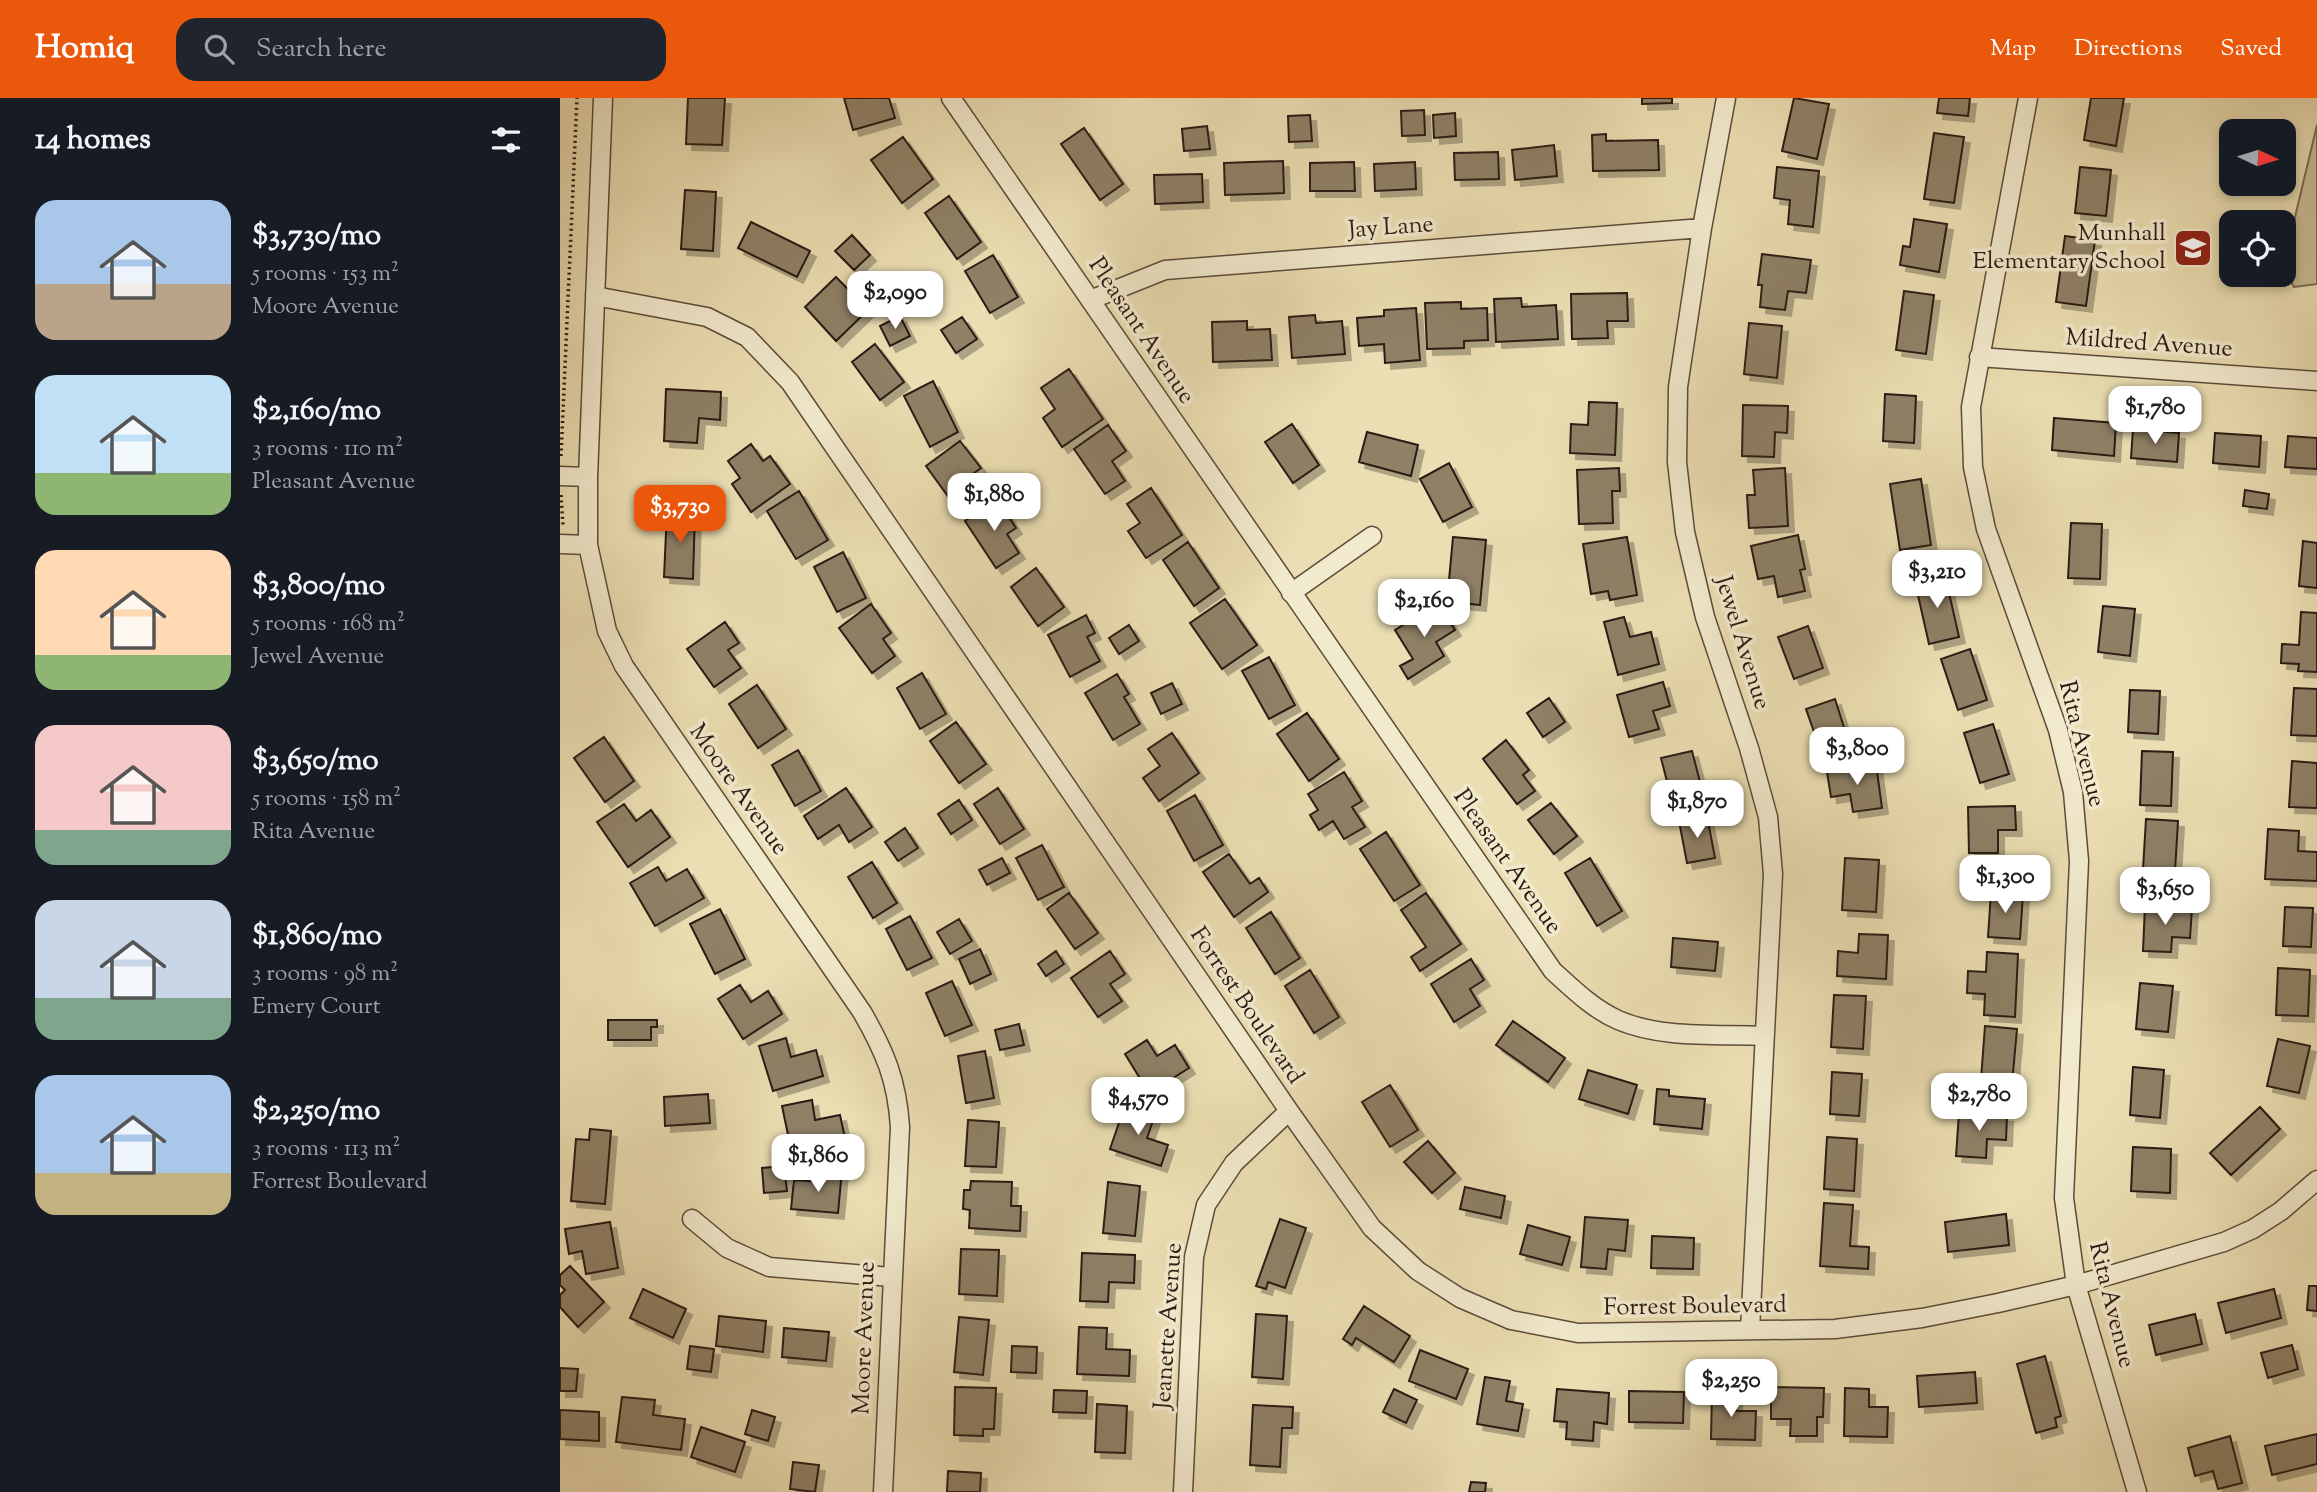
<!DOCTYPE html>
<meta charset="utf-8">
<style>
body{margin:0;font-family:"Sorts Mill Goudy",serif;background:#20242c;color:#f1f3f6;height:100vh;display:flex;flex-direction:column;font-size:26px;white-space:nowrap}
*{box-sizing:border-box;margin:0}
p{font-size:23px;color:#9ea1a6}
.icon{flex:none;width:38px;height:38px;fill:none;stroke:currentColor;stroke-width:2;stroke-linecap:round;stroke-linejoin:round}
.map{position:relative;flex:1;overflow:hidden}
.sheet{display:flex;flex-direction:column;background:#171b24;width:560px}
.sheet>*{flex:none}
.needle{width:46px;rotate:94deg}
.fabs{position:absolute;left:1659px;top:21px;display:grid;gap:14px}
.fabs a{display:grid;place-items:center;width:77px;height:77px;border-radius:14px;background:#171b24;box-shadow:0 4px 10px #0003;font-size:35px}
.price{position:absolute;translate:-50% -60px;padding:0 16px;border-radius:14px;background:#fff;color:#222;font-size:23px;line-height:46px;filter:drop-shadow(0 2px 4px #0008)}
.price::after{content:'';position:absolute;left:50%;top:42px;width:21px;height:16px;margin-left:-10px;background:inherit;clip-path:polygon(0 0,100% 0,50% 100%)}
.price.active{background:#ea580c;color:#fff}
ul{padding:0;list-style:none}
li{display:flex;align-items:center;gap:21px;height:175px;padding:0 35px}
li span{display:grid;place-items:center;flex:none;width:196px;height:140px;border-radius:21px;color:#555}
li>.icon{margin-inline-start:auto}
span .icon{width:84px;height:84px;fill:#fffc;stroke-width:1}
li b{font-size:30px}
h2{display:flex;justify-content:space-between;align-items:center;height:84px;padding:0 35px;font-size:30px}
header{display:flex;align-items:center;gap:42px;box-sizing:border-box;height:98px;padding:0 35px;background:#ea580c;color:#fff}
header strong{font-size:33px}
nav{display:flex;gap:38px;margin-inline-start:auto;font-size:24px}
.search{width:490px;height:63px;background:#20242c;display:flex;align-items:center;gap:18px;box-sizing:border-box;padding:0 24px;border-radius:21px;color:#9ea1a6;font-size:26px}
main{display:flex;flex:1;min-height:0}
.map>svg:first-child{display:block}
.green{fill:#cbbd97;stroke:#7c6c55;stroke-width:2}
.building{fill:#8f8066;stroke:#2c1a13;stroke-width:2;filter:url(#shadow)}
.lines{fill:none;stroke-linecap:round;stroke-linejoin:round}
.street-casing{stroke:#5c4b3b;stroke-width:21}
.path{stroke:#2c1a13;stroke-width:3.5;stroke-dasharray:2 3.5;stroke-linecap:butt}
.street{stroke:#f2eacd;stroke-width:18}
.labels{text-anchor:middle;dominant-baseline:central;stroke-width:7;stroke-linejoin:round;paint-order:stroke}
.street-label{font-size:24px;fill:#2c1a13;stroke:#f2eacd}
.poi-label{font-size:24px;fill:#2c1a13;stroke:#f2eacd;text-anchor:end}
</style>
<header>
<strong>Homiq</strong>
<div class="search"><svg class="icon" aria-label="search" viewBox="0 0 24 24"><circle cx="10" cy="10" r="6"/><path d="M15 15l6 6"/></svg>Search here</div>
<nav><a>Map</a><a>Directions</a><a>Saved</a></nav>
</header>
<main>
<section class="sheet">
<h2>14 homes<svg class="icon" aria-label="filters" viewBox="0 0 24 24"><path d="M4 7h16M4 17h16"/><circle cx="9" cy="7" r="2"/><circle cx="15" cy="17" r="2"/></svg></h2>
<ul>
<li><span style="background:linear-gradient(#a9c7e8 60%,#b9a48a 0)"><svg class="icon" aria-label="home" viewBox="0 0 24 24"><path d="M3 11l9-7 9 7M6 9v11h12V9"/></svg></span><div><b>$3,730/mo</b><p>5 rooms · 153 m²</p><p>Moore Avenue</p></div></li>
<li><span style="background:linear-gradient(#bfe0f5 70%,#8fb573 0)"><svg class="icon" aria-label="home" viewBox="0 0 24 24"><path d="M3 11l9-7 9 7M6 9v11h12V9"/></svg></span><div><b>$2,160/mo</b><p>3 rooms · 110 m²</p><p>Pleasant Avenue</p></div></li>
<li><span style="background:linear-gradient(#ffd9b3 75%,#8fb573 0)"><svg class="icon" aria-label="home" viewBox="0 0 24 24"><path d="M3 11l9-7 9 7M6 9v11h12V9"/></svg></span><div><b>$3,800/mo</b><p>5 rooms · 168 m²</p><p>Jewel Avenue</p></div></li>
<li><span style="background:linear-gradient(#f6c9c9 75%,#7fa58c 0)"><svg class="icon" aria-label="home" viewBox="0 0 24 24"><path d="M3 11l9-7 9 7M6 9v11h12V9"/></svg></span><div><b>$3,650/mo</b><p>5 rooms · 158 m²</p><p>Rita Avenue</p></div></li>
<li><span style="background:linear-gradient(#c9d6e8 70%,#7fa58c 0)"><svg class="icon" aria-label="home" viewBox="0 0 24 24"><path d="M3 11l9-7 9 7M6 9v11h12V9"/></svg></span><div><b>$1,860/mo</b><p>3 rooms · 98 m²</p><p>Emery Court</p></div></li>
<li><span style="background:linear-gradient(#a9c7e8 70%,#c2b280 0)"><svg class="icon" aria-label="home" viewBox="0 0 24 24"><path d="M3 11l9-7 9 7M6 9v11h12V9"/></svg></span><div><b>$2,250/mo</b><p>3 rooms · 113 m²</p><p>Forrest Boulevard</p></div></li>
</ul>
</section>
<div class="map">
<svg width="1757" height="1394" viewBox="0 0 1757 1394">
<defs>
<filter id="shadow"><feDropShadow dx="6" dy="6" stdDeviation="0" flood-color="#0004"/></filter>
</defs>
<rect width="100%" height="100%" fill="#ebdeb2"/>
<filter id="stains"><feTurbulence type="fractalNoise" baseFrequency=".00286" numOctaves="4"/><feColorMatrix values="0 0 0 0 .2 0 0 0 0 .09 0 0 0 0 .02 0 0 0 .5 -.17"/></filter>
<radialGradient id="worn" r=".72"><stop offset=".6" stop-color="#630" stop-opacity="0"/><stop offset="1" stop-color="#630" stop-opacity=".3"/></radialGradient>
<path class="green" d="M1757,27V186L1734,189L1724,172V165Z"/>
<path class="building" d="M128,0H165L162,47L126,46Z
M284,0H329L335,20L293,32Z
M1082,0H1112V5L1082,6Z
M1234,0L1269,6L1257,61L1222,53Z
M1379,0H1410L1408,18L1377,15Z
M1531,0H1564L1556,48L1524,42Z
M864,12L865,37L842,38L841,13Z
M895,15L896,38L874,40L873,17Z
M750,17L752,43L729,44L728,18Z
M647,28L650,51L624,53L622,31Z
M524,30L563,86L540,102L501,46Z
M1374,35L1404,39L1394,105L1364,101Z
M1046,36V43L1098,42L1099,72L1033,73L1032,37Z
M343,39L373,81L342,105L311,62Z
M994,47L997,78L955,82L952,52Z
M938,54L939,81L895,82L894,55Z
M723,63L724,95L665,97L664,65Z
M794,64L795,93H750V65Z
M855,64L856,91L815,93L814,66Z
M1217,69L1259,73L1253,129L1228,126L1230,102L1214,100Z
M1520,69L1551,72L1546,118L1515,115Z
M642,76L643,104L595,106L594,77Z
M125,92L156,94L153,153L121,151Z
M389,98L421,144L397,161L365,115Z
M1354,121L1387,126L1379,174L1340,167L1343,148L1350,149Z
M191,124L250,153L237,179L178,150Z
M292,137L310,157L294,172L275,153Z
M1505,138L1535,142L1526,208L1496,204Z
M1202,156L1251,162L1246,195L1228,193L1225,212L1200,209L1202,187H1198Z
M433,157L458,199L430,215L405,173Z
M276,179L308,212L276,243L245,209Z
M1344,193L1374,197L1366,256L1336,252Z
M1067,195L1068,223H1047L1048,240L1012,241L1011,196Z
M961,200L962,209L996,207L998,241L936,244L934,201Z
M901,204V211L927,210L928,242L904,243V250L867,251L865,205Z
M856,210L860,262L825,265L824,246L799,248L797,220L824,218V212Z
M755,217L756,225L782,223L785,256L732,260L729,219Z
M340,218L350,238L330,248L320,228Z
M402,219L417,241L396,255L381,232Z
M687,223V232L710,231L712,262L653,264L652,224Z
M1189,225L1222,228L1217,280L1184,276Z
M315,246L344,284L320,302L292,264Z
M509,271L543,321L502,349L483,320L495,311L481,290Z
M373,283L398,334L370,349L344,298Z
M106,291L161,294L160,322L139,320L137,345L104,343Z
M1325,296L1356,298L1354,345L1323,343Z
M1029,304L1057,305L1055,357L1010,355L1011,326L1028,327Z
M1183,307L1228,308L1227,335L1215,334L1214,359L1182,358Z
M1494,320L1556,325L1554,358L1492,352Z
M732,326L759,367L733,385L705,344Z
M548,327L566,353L552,363L565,383L545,396L514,351Z
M1573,331L1619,335L1617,364L1571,360Z
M807,334L858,347L851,378L799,364Z
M1655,335L1701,338L1699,369L1653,365Z
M1728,338L1757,340V371L1725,369Z
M400,343L421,370L410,378L425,398L400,415L366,368Z
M191,346L203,363L210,358L230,386L191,414L172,386L180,380L168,363Z
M889,365L912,409L883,424L860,381Z
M1059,370L1060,393H1052L1053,425L1019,426L1017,372Z
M1225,370L1228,428L1189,430L1187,397H1195L1193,372Z
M1361,381L1371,447L1340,452L1330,386Z
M591,390L622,437L586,460L568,433L580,425L567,406Z
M1685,392L1709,396L1707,411L1683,408Z
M239,393L268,442L236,461L207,413Z
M437,401L456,430L447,436L459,455L436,470L405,423Z
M107,413L135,414L133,481L104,479Z
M1511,425L1542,426L1540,481L1508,480Z
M1238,437L1245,471L1240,472L1245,493L1218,499L1214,478L1198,481L1191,448Z
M893,439L926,442L920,507L887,504Z
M1067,439L1077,497L1050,502L1048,493L1031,496L1023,446Z
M1743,443L1757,445V490L1739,488Z
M628,444L659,490L634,508L603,462Z
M283,454L306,500L277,514L254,469Z
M476,470L504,509L478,528L451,489Z
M1385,477L1399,539L1369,546L1355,484Z
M665,501L697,547L662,571L630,525Z
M878,505L895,532L876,544L884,558L848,581L840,568L853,561L835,532Z
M311,506L331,535L323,541L335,558L312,575L279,530Z
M1543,508L1575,511L1570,558L1538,554Z
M1741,514L1757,515V574L1738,573L1739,566L1721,565L1722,546L1739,547Z
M526,517L535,535L527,539L540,563L510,579L488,537Z
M1064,519L1070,539L1091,534L1099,566L1058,577L1044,524Z
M165,524L179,545L168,552L181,570L154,589L127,551Z
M569,527L579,543L559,556L549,540Z
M1248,528L1263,570L1234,581L1218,539Z
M1410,551L1427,602L1398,612L1381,561Z
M709,559L735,607L709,621L682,573Z
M362,575L386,616L360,631L337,590Z
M557,576L569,596L564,599L580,626L553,642L525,595Z
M1103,584L1110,608L1093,613L1099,631L1069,639L1057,597Z
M612,585L622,606L601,616L591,595Z
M197,587L226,631L198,650L169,606Z
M1734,590L1757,591V638L1731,637Z
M1570,592L1600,593L1598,636L1568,634Z
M989,600L1005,624L983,639L967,615Z
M1275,601L1288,642L1260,651L1246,611Z
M747,615L779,661L749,683L717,636Z
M396,624L426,666L399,685L370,643Z
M1433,626L1449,676L1420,685L1404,635Z
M612,635L639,675L599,703L583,680L600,668L588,651Z
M44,639L74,683L45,704L14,660Z
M946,642L969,672L963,677L975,693L957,706L923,661Z
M238,652L261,693L235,708L212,667Z
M1132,653L1145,703L1114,711L1101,660Z
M1582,653L1613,654L1611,708L1580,707Z
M1732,663L1757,665V710L1729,709Z
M1316,666L1322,710L1293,714L1290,696L1271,699L1267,674Z
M784,674L802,703L792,709L805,729L784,741L773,723L759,732L750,717L758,712L748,696Z
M286,690L312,729L289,744L279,727L258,741L244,718Z
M438,690L464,731L440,746L414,706Z
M635,697L663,747L634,763L607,713Z
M399,702L412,722L391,736L378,716Z
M991,705L1017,738L994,756L968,722Z
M64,706L76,723L91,712L110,739L68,769L37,724Z
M1455,708L1456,732H1438V755H1409L1408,709Z
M1147,718L1155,760L1127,765L1119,723Z
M1586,721L1618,723L1614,790L1582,788Z
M345,730L358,750L338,763L325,744Z
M1708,731L1739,733L1738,753L1757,754V783L1705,781Z
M826,734L860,787L834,803L800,751Z
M482,747L504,789L478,802L456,760Z
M669,756L690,786L699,780L708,794L674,819L643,774Z
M442,760L450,775L427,787L419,772Z
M1030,760L1062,813L1037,828L1005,775Z
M1285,760L1319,762L1316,814L1282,812Z
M312,764L337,805L313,820L288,779Z
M98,769L106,783L127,771L144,800L95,828L70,785Z
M1431,794L1463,796L1460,841L1428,839Z
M509,795L538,835L515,851L487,811Z
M866,795L901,846L860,873L851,859L866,849L841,812Z
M1585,807L1632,810L1630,840L1612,839L1611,854L1583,853Z
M1725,809L1753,810L1751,849L1723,848Z
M160,811L185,861L155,876L130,826Z
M711,814L740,860L715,876L686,830Z
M350,818L372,860L347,872L326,831Z
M399,821L412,843L390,856L377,834Z
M1299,836L1328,837L1326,881L1277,878L1278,853L1298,855Z
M1113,840L1158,844L1155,873L1111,869Z
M420,851L431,876L410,886L399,861Z
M496,853L504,866L486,878L478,866Z
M550,853L565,876L550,886L562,903L538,919L511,880Z
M1427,854L1458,856L1455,919L1424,917L1425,896L1407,895L1408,873L1426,874Z
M911,861L924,882L910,891L920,908L894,924L871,886Z
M1718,870L1750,872L1748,918L1716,917Z
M750,872L779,919L754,935L725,888Z
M392,883L412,927L385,938L366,895Z
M1580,885L1613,888L1608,934L1576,931Z
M180,887L191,904L208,893L222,916L183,941L158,901Z
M1274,897L1306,898L1303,951L1271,949Z
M48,922H97V929H91V942H48Z
M953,923L1005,960L988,984L936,947Z
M459,926L464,947L440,952L435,932Z
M1425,928L1457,931L1451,997L1420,994Z
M226,940L231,959L256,952L263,978L213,993L199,948Z
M1718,941L1750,948L1739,995L1707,988Z
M587,942L597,958L615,947L629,970L589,995L565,956Z
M425,953L434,1000L406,1005L398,958Z
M1573,969L1604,972L1600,1020L1570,1017Z
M1028,972L1077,987L1068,1016L1019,1001Z
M1272,974L1302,976L1299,1018L1270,1016Z
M830,987L858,1032L830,1049L802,1004Z
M1097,991L1109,992V998L1145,1001L1142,1031L1094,1026Z
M148,996L150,1025L105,1028L104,999Z
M252,1002L255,1022L280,1017L285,1040L231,1051L222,1008Z
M565,1007L595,1017L587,1040L608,1047L601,1068L550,1051Z
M1700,1009L1720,1031L1671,1077L1650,1055Z
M1399,1015L1447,1018L1446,1042L1427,1041L1426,1060L1396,1058Z
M408,1022L439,1024L436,1069L405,1068Z
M30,1031L51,1033L45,1106L11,1103L16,1041L29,1042Z
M1267,1039L1297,1041L1294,1093L1264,1091Z
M868,1043L895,1075L872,1095L844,1064Z
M1573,1049L1611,1051L1610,1095L1571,1093Z
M224,1068L227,1093L204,1095L202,1070Z
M265,1071L282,1072L278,1115L231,1111L234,1082L264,1084Z
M411,1083L452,1084L451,1108H461L460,1133L409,1130L410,1112L403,1111L404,1092H410Z
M548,1084L580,1088L575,1138L543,1135Z
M905,1089L945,1098L941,1120L900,1111Z
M1264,1105L1293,1107L1290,1148L1309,1149L1308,1171L1260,1168Z
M1446,1116L1449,1147L1388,1154L1385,1124Z
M1025,1119L1068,1122L1065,1153L1048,1151L1046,1171L1021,1169Z
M720,1121L746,1130L725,1190L708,1184L706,1191L696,1188Z
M50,1124L58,1170L26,1176L22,1153L9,1156L5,1131Z
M968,1127L1010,1139L1002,1167L960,1156Z
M1092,1138L1134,1140L1133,1171L1091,1170Z
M401,1151L439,1152L437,1198L399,1196Z
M522,1155L575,1157L574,1185L549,1184L548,1204L520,1203Z
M10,1168L44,1204L18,1229L0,1209V1197L5,1192L0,1187V1177Z
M1749,1188H1757V1213L1747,1212Z
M83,1191L126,1211L113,1240L70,1220Z
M1714,1191L1721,1220L1666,1235L1658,1205Z
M804,1208L850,1238L834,1264L796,1240L792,1247L783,1241Z
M696,1216L727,1218L723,1281L692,1279Z
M1635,1216L1642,1246L1596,1257L1589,1227Z
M159,1218L206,1223L203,1254L156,1248Z
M399,1219L429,1222L423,1277L394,1274Z
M519,1229L547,1230L546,1251L570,1252L569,1278L517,1276Z
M224,1230L269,1234L266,1263L222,1259Z
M1732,1247L1738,1271L1708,1280L1701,1255Z
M130,1248L154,1251L151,1274L127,1271Z
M452,1248L477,1249L476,1275L451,1274Z
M860,1252L908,1271L896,1301L849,1283Z
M1485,1258L1501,1318L1495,1320L1497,1329L1476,1335L1457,1266Z
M0,1270L18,1271L16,1293H0Z
M1415,1274L1417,1305L1359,1309L1357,1278Z
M925,1279L950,1283L946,1303L963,1306L958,1333L917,1326Z
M395,1289L436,1290L434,1331H423V1338L394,1337Z
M1211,1289L1264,1290L1263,1319H1257V1338H1230L1231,1321H1211Z
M1285,1290L1309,1291V1309H1328L1327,1339L1284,1338Z
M834,1291L857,1302L846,1325L823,1314Z
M997,1291L1049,1295L1047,1326L1034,1324L1033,1343L1006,1341L1007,1324L994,1323Z
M494,1292L527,1293L526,1315L493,1314Z
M1069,1293L1124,1294L1123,1325L1069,1324Z
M1152,1294L1176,1295V1313H1196L1195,1342L1151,1341Z
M62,1299L95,1302L93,1317L125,1321L121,1352L56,1344Z
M537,1306L567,1308L565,1355L535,1354Z
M693,1307L733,1309L732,1330H722L720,1369L690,1367Z
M0,1312L39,1314V1343L0,1341Z
M192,1312L215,1319L208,1343L185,1336Z
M141,1329L185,1344L175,1374L131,1359Z
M1757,1336V1366L1712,1377L1705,1348Z
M1670,1338L1682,1385L1658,1391L1653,1373L1635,1378L1628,1350Z
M233,1364L259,1367L255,1394L230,1391Z
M388,1373L421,1375L420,1394H387Z
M911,1384L926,1385L925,1394H909Z"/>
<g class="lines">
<defs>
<path id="street" d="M43,0L28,379V447L47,533L64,568L302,914C325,954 337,982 340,1029L323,1394
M391,0L993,873C1013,891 1033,911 1058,922C1102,941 1157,936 1204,938
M1166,0L1142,130L1118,289L1117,364L1125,434L1145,519L1189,650L1208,719L1213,776L1190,1232
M1468,0L1411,309L1413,369L1426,431L1498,632L1513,694L1519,763L1504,1100L1516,1187L1577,1394
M35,198L147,219L187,239L230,284L729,1013L812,1130L858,1173L900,1200L951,1222L1018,1235L1275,1231L1362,1220L1438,1205L1516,1187L1664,1144L1693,1131L1721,1113L1757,1082
M530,202L605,172L1142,130
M1419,259L1757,283
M0,378L28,379
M0,446L28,447
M731,495L812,438
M132,1121L167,1150L209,1169L331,1179
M623,1394L634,1159L646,1107L674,1065L729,1013"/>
</defs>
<use href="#street" class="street-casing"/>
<path class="path" d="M1,358L17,0
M1,397L3,428"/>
<use href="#street" class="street"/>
</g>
<defs>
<symbol id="school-square" viewBox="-11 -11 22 22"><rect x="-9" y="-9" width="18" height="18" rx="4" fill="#8f2418" stroke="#f2eacd"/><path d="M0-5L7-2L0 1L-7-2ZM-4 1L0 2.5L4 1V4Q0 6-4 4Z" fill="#fff"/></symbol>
</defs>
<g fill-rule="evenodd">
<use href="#school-square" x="1611" y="128" width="44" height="44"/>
</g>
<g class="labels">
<g class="street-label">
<text transform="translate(831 130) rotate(-4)">Jay Lane</text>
<text transform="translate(581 233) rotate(56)">Pleasant Avenue</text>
<text transform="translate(1589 246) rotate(4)">Mildred Avenue</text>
<text transform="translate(1182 545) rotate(73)">Jewel Avenue</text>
<text transform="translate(1521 646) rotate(76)">Rita Avenue</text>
<text transform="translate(178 692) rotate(55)">Moore Avenue</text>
<text transform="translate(947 764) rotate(55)">Pleasant Avenue</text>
<text transform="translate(686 908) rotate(56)">Forrest Boulevard</text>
<text transform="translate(1551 1207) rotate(76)">Rita Avenue</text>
<text transform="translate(1135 1209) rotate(-1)">Forrest Boulevard</text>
<text transform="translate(609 1228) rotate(-86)">Jeanette Avenue</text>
<text transform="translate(305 1240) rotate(-88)">Moore Avenue</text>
</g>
<g class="poi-label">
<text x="1606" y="136">Munhall<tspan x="1606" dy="28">Elementary School</tspan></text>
</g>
</g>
<rect width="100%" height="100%" filter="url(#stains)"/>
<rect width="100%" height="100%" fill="url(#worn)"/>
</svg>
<div class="fabs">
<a><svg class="needle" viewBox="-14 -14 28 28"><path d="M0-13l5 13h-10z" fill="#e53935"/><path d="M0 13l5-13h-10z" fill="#9ea1a6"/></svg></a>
<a><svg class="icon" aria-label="locate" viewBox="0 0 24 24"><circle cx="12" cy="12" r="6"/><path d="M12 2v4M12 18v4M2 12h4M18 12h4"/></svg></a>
</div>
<b class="price" style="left:335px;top:233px">$2,090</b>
<b class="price" style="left:1595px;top:348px">$1,780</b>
<b class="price" style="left:434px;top:435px">$1,880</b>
<b class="price active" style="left:120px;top:447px">$3,730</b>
<b class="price" style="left:1377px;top:512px">$3,210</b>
<b class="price" style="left:864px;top:541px">$2,160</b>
<b class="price" style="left:1297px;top:689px">$3,800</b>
<b class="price" style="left:1137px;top:742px">$1,870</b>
<b class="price" style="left:1445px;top:817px">$1,300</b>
<b class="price" style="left:1605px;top:829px">$3,650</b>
<b class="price" style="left:1419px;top:1035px">$2,780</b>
<b class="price" style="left:578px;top:1039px">$4,570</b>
<b class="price" style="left:258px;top:1096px">$1,860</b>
<b class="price" style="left:1171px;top:1321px">$2,250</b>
</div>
</main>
